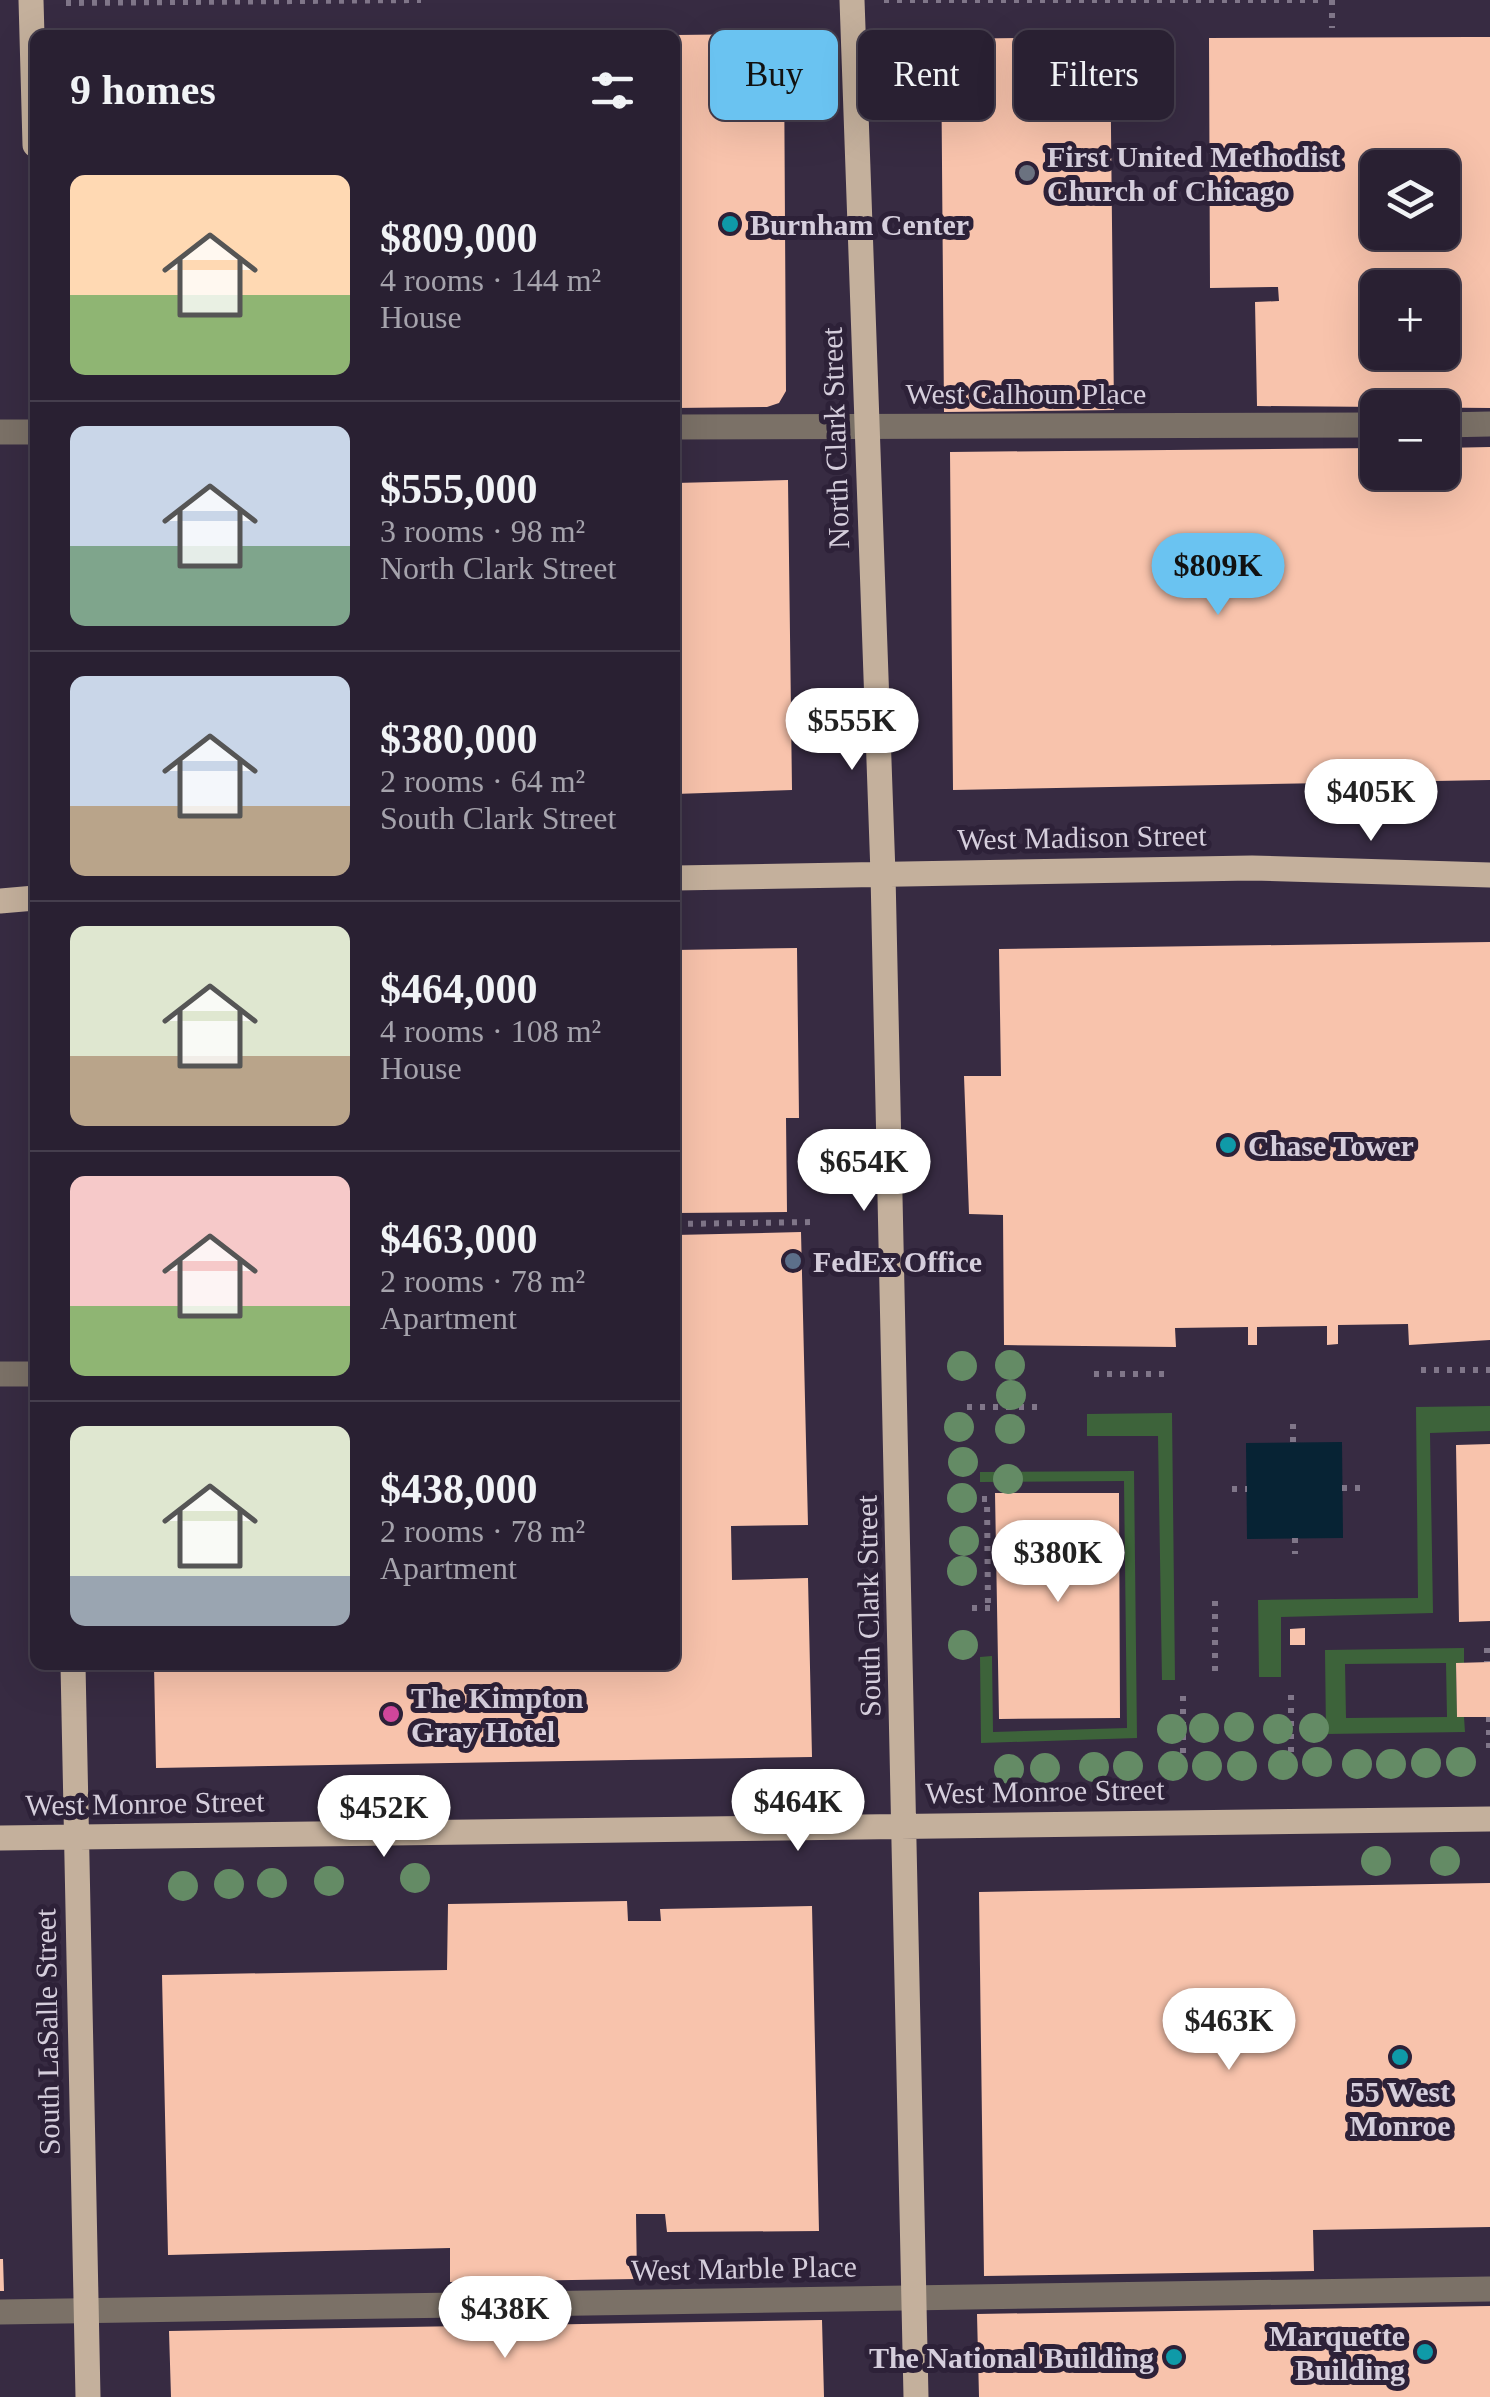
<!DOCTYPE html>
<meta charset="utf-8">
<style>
body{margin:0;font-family:Georgia,serif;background:#31283a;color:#f1f3f6;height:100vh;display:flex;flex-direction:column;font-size:38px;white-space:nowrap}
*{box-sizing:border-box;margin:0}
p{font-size:32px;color:#a5a3ac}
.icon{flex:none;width:55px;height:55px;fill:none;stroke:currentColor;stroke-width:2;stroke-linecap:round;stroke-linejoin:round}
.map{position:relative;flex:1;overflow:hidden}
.details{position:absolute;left:30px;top:30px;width:650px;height:1640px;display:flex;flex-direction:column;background:#292032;border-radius:15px;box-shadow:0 10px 40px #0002,0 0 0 2px #453e4d}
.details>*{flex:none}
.guide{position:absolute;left:710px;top:30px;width:630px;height:90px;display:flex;gap:20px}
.controls{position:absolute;left:1360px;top:150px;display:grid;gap:20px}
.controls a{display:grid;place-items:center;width:100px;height:100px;border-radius:15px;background:#292032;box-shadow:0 10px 40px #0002,0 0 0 2px #453e4d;font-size:50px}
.price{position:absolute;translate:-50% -85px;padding:0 22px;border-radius:35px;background:#fff;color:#222;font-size:32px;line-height:65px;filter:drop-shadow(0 2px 5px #0008)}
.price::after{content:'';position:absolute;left:50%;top:60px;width:30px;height:22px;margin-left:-15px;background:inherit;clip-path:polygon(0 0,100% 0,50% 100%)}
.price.on{background:#6ac3f1;color:#111}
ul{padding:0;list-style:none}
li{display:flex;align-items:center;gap:30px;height:250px;padding:0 40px}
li+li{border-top:2px solid #453e4d}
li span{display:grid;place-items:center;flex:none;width:280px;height:200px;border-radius:15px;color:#555}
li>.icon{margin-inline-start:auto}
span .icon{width:120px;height:120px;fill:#fffc;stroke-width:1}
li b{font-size:42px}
h2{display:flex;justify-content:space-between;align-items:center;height:120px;padding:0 40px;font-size:42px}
.tag{padding:0 35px;border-radius:15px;background:#292032;box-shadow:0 10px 40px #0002,0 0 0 2px #453e4d;font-size:35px;line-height:90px}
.tag.on{background:#6ac3f1;color:#111}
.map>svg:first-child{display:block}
.green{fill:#3d633a;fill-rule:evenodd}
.water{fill:#072334}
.building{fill:#f8c3ac;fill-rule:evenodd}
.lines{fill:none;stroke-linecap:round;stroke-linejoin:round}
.path{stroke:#807689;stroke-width:6;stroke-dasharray:5 8;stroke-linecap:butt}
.minor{stroke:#7b7167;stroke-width:25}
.major{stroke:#c4b09c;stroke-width:25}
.tree{fill:#648b65}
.worship-dot{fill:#6b7280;stroke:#2d2138;stroke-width:4}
.culture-dot{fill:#0f9aa8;stroke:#2d2138;stroke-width:4}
.service-dot{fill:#5c6f8a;stroke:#2d2138;stroke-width:4}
.hotel-dot{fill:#d1479c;stroke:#2d2138;stroke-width:4}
.labels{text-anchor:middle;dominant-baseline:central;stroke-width:10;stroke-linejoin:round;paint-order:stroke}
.poi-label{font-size:30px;font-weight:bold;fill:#d5cedc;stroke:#2d2138;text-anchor:start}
.street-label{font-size:30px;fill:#d5cedc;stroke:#2d2138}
</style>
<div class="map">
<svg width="1490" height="2397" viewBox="0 0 1490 2397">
<rect width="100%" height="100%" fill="#372b42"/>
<path class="green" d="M1490,1406V1431L1430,1433L1433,1613L1281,1617V1677H1259L1258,1600L1418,1598L1416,1407Z
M1172,1413L1175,1680H1162L1158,1436H1087V1414Z
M1134,1471L1137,1738L981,1743L980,1657L992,1656L993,1732L1127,1728L1124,1481L980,1482V1472Z
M1464,1648V1663H1456L1457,1716L1464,1717L1465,1732L1326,1734L1325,1650ZM1446,1663L1447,1717L1346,1718L1345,1664Z"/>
<path class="water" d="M1342,1442L1343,1538L1247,1539L1246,1443Z"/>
<path class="building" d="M762,34L778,41L784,56L786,391L779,403L767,407L675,408V35Z
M1110,37L1114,410L944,412L941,39Z
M1470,37H1490V408L1257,406L1255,302L1279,301L1278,287L1210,288L1209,38ZM1378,168H1442V232H1378ZM1378,288H1442V352H1378Z
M1490,447V780L953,790L950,452L1378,448V472H1442V448Z
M788,480L792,790L675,794V483Z
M1490,942V1340L1409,1345L1408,1324L1338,1325V1344L1327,1345V1326L1257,1327V1345H1248V1327L1175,1328L1176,1347L1004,1345L1003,1215L969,1214L964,1076H1001L999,949Z
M797,948L799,1118H786L787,1212L675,1213V950Z
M801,1232L808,1525L731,1526L732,1580L808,1578L812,1757L156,1768L154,1665H675V1235Z
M1490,1444V1621L1459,1622L1456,1445Z
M995,1493H1119L1120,1718L999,1719Z
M1305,1628V1645H1290V1629Z
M1490,1662V1717H1457L1456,1663Z
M1490,1883V2227L1313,2230L1314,2271L984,2276L979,1892Z
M627,1901L628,1921H661L660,1909L812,1906L819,2231L667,2232L665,2214H636L637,2279L450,2282V2248L168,2255L162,1975L447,1970L448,1904Z
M0,2259H3L4,2291H0Z
M1490,2306V2397H979L977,2314Z
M822,2320L824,2397H171L169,2331Z"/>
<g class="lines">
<path class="path" d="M884,0H1326
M1332,0V28
M66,3L421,0
M369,35V26
M675,1224L815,1222
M1421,1370H1490
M1094,1374H1166
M967,1407H1040
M1293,1424V1443
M1342,1488H1360
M1232,1489H1247
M969,1499H987L988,1608
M1295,1538V1554
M1215,1601V1671
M972,1608H996
M1487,1648V1662
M1291,1695V1752
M1183,1696V1753
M1489,1717V1751"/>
<path class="minor" d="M1442,425L1490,424
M675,427L1378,425
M0,432H35
M0,1374H35
M0,2312L1490,2289"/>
<path class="major" d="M31,0L35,145
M852,0L883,874L916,2397
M675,878L1252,868L1490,875
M0,901L35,898
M73,1665L88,2397
M0,1838L1490,1819"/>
</g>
<g class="tree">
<circle cx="1010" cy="1365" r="15"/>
<circle cx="962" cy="1366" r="15"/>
<circle cx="1011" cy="1395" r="15"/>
<circle cx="959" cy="1427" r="15"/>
<circle cx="1010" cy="1429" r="15"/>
<circle cx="963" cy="1462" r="15"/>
<circle cx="1008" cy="1479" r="15"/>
<circle cx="962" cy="1498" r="15"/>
<circle cx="964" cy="1541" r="15"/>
<circle cx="962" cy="1571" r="15"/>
<circle cx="963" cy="1645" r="15"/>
<circle cx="1239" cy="1727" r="15"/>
<circle cx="1204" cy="1728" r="15"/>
<circle cx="1314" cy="1728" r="15"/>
<circle cx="1172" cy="1729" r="15"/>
<circle cx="1278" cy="1729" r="15"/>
<circle cx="1317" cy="1762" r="15"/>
<circle cx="1461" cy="1762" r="15"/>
<circle cx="1426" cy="1763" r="15"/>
<circle cx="1357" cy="1764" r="15"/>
<circle cx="1391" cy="1764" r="15"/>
<circle cx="1283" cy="1765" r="15"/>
<circle cx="1128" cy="1766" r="15"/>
<circle cx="1173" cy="1766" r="15"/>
<circle cx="1207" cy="1766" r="15"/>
<circle cx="1242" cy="1766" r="15"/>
<circle cx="1094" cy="1767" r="15"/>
<circle cx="1045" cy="1768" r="15"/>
<circle cx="1009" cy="1769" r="15"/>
<circle cx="1376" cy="1861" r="15"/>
<circle cx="1445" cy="1861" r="15"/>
<circle cx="415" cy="1878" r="15"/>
<circle cx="329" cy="1881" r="15"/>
<circle cx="272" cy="1883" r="15"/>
<circle cx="229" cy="1884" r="15"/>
<circle cx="183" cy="1886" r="15"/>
</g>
<circle class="worship-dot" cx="1027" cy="173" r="10"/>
<g class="culture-dot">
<circle cx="730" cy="224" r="10"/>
<circle cx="1228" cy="1145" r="10"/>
<circle cx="1400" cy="2057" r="10"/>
<circle cx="1425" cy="2352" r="10"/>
<circle cx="1174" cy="2357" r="10"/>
</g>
<circle class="service-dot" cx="793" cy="1261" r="10"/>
<circle class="hotel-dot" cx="391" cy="1714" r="10"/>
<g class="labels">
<g class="poi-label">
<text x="1047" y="156">First United Methodist<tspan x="1047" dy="34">Church of Chicago</tspan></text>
<text x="750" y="224">Burnham Center</text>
<text x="1248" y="1145">Chase Tower</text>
<text x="813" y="1261">FedEx Office</text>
<text x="411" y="1697">The Kimpton<tspan x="411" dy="34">Gray Hotel</tspan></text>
<text x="1400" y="2091" text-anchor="middle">55 West<tspan x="1400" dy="34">Monroe</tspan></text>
<text x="1405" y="2335" text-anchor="end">Marquette<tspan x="1405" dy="34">Building</tspan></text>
<text x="1154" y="2357" text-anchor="end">The National Building</text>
</g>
<g class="street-label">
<text x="1026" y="393">West Calhoun Place</text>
<text transform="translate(835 438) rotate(-92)">North Clark Street</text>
<text transform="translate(1082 837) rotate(-1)">West Madison Street</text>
<text transform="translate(868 1606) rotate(-91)">South Clark Street</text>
<text transform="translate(1045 1791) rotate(-1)">West Monroe Street</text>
<text transform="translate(145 1803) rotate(-1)">West Monroe Street</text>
<text transform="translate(47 2032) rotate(-91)">South LaSalle Street</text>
<text transform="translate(744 2268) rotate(-1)">West Marble Place</text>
</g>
</g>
</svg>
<div class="controls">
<a><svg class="icon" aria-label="layers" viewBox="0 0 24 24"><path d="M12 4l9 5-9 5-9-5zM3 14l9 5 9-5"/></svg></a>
<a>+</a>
<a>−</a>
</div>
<b class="price on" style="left:1218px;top:618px">$809K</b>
<b class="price" style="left:852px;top:773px">$555K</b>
<b class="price" style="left:1371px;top:844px">$405K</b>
<b class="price" style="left:864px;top:1214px">$654K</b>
<b class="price" style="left:1058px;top:1605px">$380K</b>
<b class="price" style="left:798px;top:1854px">$464K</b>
<b class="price" style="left:384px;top:1860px">$452K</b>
<b class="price" style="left:1229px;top:2073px">$463K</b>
<b class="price" style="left:505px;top:2361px">$438K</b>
<div class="guide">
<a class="tag on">Buy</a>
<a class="tag">Rent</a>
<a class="tag">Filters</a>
</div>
<section class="details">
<h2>9 homes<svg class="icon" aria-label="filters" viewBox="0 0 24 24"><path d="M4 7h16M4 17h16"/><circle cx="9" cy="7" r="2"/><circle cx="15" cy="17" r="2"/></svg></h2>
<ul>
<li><span style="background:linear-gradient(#ffd9b3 60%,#8fb573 0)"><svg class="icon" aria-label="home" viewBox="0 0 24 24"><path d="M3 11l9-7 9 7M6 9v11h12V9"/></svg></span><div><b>$809,000</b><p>4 rooms · 144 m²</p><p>House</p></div></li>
<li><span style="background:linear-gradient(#c9d6e8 60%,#7fa58c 0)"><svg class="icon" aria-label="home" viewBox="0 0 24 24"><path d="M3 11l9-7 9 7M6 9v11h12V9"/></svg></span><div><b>$555,000</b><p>3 rooms · 98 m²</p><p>North Clark Street</p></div></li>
<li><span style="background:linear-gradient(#c9d6e8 65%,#b9a48a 0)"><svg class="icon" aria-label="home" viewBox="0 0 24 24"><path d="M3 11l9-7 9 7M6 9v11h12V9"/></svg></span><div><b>$380,000</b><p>2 rooms · 64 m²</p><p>South Clark Street</p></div></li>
<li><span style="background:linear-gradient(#dfe7d0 65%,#b9a48a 0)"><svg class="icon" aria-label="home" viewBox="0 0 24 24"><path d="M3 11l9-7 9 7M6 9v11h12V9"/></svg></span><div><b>$464,000</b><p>4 rooms · 108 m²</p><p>House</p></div></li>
<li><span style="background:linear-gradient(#f6c9c9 65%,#8fb573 0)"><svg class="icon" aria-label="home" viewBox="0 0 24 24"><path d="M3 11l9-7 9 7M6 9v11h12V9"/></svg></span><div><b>$463,000</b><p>2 rooms · 78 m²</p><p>Apartment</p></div></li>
<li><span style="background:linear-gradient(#dfe7d0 75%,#9aa5b1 0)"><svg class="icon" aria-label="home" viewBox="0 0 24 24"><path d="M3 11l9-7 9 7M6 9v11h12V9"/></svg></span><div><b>$438,000</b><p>2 rooms · 78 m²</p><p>Apartment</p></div></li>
</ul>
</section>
</div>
